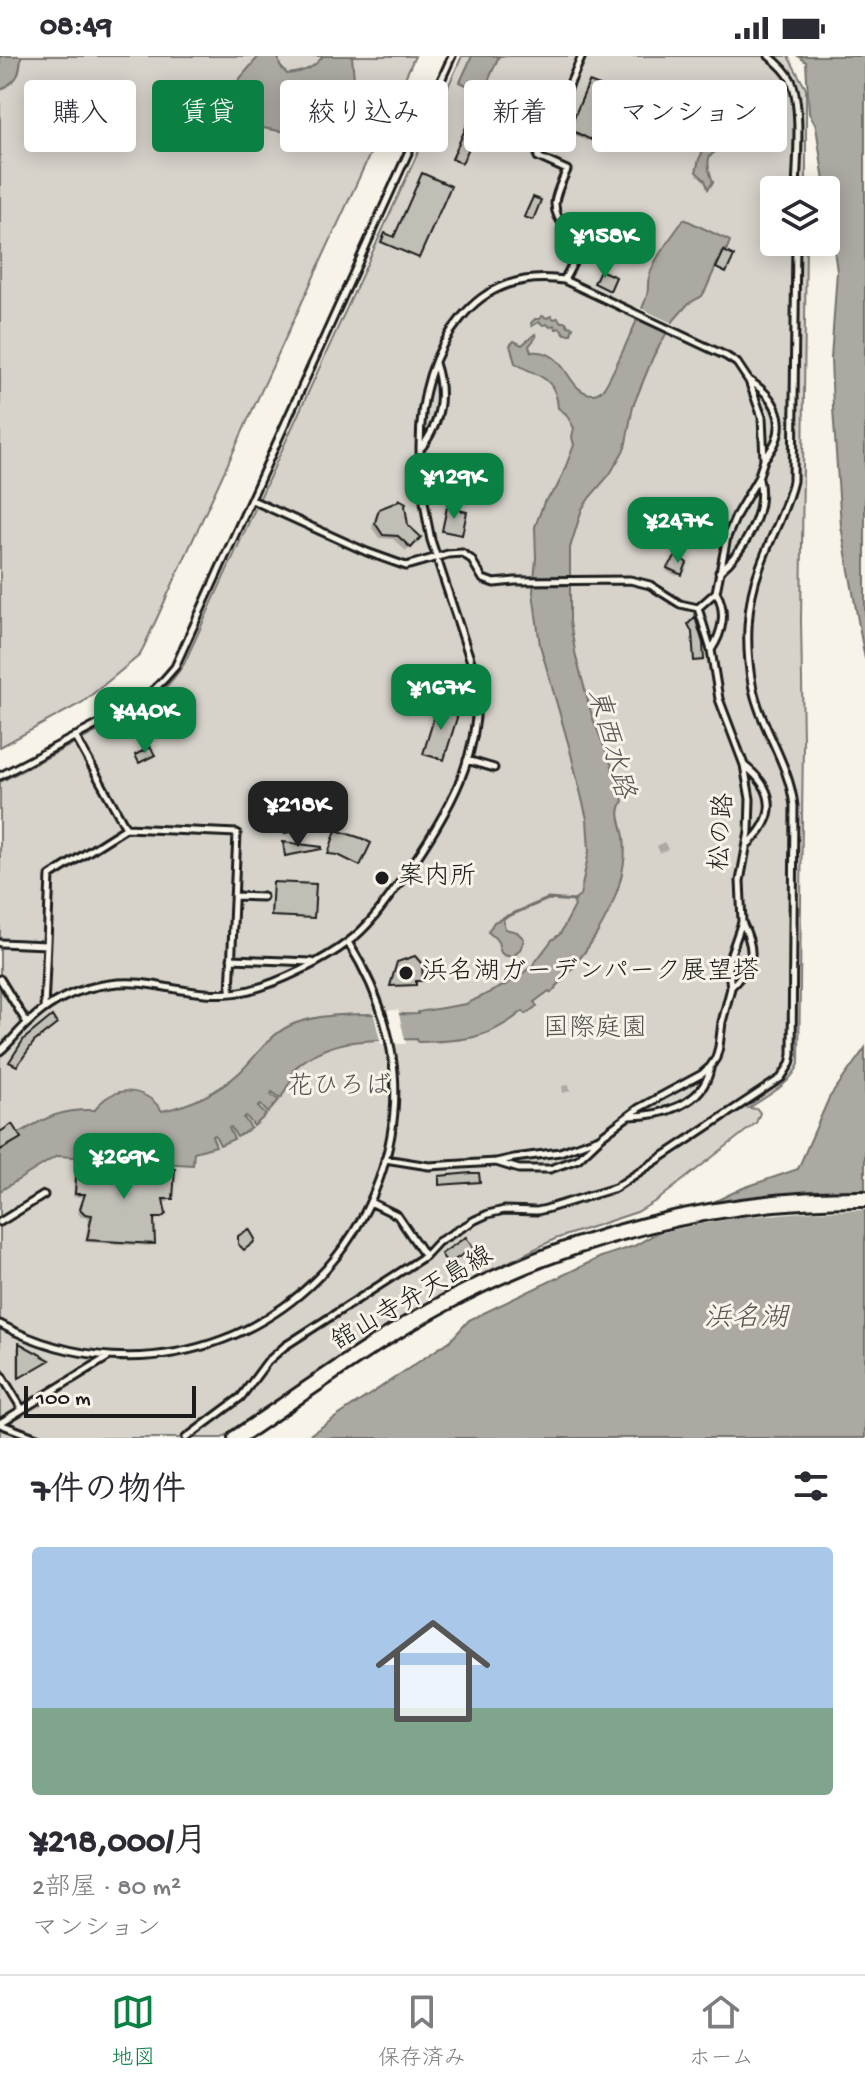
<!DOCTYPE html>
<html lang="ja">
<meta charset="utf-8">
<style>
body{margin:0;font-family:"Gochi Hand","Klee One",sans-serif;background:#f7f7f7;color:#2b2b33;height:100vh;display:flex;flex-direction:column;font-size:30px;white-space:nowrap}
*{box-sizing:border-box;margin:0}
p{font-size:26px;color:#7c7c81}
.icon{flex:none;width:44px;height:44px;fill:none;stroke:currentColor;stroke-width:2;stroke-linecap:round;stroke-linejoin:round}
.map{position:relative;height:1382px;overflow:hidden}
.details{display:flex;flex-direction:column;background:#fff;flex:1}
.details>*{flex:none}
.guide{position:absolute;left:24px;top:24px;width:818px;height:72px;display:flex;gap:16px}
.fabs{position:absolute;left:760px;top:120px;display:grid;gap:16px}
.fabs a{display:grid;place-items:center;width:80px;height:80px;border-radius:8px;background:#fff;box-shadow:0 4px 20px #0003;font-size:40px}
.scale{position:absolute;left:24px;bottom:20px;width:172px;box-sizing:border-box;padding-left:8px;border:4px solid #1c1c1c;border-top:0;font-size:22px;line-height:28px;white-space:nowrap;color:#1c1c1c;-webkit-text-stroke:6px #f7f3e8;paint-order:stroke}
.price{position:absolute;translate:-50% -68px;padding:0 18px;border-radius:16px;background:#0b8043;color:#fff;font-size:26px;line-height:52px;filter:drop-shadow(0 2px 4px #0008)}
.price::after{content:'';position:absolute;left:50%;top:48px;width:24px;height:18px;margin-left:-12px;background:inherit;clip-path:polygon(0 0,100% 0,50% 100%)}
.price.on{background:#222;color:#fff}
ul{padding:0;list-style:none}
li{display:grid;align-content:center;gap:16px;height:424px;padding:0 32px}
li span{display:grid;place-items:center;height:248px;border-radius:8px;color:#555}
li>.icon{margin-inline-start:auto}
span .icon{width:144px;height:144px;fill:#fffc;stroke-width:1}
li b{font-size:34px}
h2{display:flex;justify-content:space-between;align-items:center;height:96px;padding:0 32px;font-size:34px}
.chip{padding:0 28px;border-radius:8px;background:#fff;box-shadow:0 4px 20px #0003;font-size:28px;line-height:72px}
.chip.on{background:#0b8043;color:#fff}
.status{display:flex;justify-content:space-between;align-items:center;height:56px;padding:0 40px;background:#fff;direction:ltr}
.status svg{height:22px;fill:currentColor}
.dock{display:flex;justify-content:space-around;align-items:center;height:112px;border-top:2px solid #e1e1e2;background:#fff;font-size:22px;color:#7c7c81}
.dock a{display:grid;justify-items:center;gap:4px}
.dock .on{color:#0b8043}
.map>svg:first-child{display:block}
.green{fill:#d7d3cb;stroke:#7a7874;stroke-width:2}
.water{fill:#aca9a2;stroke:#72716c;stroke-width:2}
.pier{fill:#f7f3e8}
.shadow{fill:#0003}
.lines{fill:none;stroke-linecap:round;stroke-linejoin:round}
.stream{stroke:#72716c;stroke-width:3}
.building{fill:#c0beb5;stroke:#1c1c1c;stroke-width:2}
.lane-casing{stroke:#1c1c1c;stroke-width:11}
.secondary-casing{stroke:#1c1c1c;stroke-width:20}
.lane{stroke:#f7f3e8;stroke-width:5}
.secondary{stroke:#f7f3e8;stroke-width:14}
.poi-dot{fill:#1c1c1c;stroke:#f7f3e8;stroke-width:3}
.labels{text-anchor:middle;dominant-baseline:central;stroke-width:6;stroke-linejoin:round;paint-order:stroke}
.street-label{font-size:26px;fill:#1c1c1c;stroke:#f7f3e8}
.poi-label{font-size:26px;fill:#1c1c1c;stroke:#f7f3e8;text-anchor:start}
.park-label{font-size:26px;fill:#545351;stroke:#f7f3e8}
.water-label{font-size:28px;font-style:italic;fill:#565452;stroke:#f7f3e8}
</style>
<div class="status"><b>08:49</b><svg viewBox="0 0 49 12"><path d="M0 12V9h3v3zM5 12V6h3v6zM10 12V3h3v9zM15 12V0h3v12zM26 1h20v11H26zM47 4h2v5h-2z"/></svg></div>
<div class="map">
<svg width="865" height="1382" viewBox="0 0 865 1382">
<rect width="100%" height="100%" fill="#f7f3e8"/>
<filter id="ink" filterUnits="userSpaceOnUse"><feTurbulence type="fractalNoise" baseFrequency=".0125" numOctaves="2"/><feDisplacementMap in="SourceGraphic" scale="16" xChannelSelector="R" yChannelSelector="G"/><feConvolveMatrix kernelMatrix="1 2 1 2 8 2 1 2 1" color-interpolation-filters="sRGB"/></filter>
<g filter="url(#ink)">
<path class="green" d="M0,0H415L140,599L83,646L0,691Z
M462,0H788L806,33V134H774V186H806L801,564L803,685L799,1008C790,1029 768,1039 749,1052L757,1053L760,1057L756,1067L659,1143L637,1156L555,1183L452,1234L352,1294L222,1382H0V726L135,656C156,643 170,629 184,608Z"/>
<path class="water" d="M0,0H21V2C19,24 16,23 0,35Z
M259,0H278L280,10L287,18C303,16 313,13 323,0H352L354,23L339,41L329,60L321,66L305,73L279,75L263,72L257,75L244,73L230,68L223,59V49L236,27Z
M472,0H499L483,37L460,26Z
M798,0H865V603L841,470L833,352L831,303L837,215L816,70L809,57L806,6Z
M740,40L750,43L762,40L763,45L753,54L736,88C710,97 702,97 713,126L708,133L705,124L696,116L699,103L711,80L714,68L731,44Z
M684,163L730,185L726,195L723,194L706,233L702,240L688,248L674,264L653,301L633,350L625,392L610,418L590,441L582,453L570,492V566L576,601L593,663L612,710L623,745C615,758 622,767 624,781C625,789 625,798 624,806C617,857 584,901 551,937L549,935L534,946L537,950L526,958L523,955C488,984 462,985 418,986L417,983C370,985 330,979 293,1014L292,1022L281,1042L272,1036L271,1039L279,1044L268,1057L261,1049L258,1051L266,1059L254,1070L246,1060L244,1062L251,1072L237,1081L231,1071L229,1072L234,1083L220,1089L215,1079L212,1080L216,1090L194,1096L193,1109L143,1106V1101L108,1099V1103L57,1100L0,1135V1095L21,1082L18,1078C46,1061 62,1053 95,1054C112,1028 145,1030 162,1055C191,1049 217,1037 239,1017C256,1001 267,981 289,970C321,954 381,959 418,958V956L466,948L505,929L518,921L533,909L552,884L560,878L575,850L573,845L580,840L589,795L587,763L569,690L540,589L533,536L536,502L535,471L544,446L556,433L562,420L574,389L572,381L574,372L566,358L558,352C556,319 537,321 515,307L510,289L514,285L522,289L535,278L536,281L529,290L531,296C568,292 566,337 592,338C597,338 600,336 603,333C608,329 645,248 647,239C649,233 647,227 649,221C655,200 672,181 684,163Z
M542,260L547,262L551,260L554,263L558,262L561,266H566L568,270L573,271L571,278H565L560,272L556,273L554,269L550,271L547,268L543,269L539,266L532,270L531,267L535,263H540Z
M503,862L505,873L517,876L524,883C522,892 516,904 504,899C498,896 500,891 498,886C496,882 492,879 488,876L494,866Z
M865,992V1382H305L451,1284L469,1264L601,1201L634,1190L701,1152L743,1132L798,1113L829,1042Z"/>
<path class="pier" d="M638,251L676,269L670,279L633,262Z
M398,954L406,988H381L373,955Z
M837,1137H865V1154L814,1155L743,1161L696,1169L641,1181L693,1152L789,1139Z"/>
<path class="shadow" d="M589,29L590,83L587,85L567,75Z
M380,455L418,481L406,495L393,483L379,482L372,472L375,460Z
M677,501L680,517L677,520L666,515Z
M664,786L668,793L660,797L657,790Z
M402,905L421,924L414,927L412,930L389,931L394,913Z
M569,1029L570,1035L563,1037L562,1030Z
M78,1110L171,1142L168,1146H161L164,1157L155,1165H152L153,1187L150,1190L85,1186L89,1162L81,1161L78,1157L83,1141H73L75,1113Z
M19,1289L47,1304L17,1322V1292Z"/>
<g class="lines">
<path class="stream" d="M503,862L548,843L575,845"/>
</g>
<path class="building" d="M589,26L613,35L591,84L569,73Z
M473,55L484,60L462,107L452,103Z
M422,117L451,130L419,202L381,186L385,177L394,181Z
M533,141L541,144L533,164L524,161Z
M724,195L734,200L726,217L716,212Z
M600,214L616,221L610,235L594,227Z
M399,443L406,447L405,450L408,469L421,481L411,492L398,480L383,479L375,467L379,453L397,446Z
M447,451L467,456L462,479L442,475Z
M677,499L687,507L682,519L667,512Z
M695,561L703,587L704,604L694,605L692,576L688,568Z
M438,649L459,655L444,704L423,698Z
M150,691L155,699L139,707L135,699Z
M299,753L303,774L284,777L280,756Z
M336,774L361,782L371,787L360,810L338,799L328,798Z
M283,786L322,791V793L285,800Z
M273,826L316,828L314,862L271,860Z
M415,900L422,908L423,925H416V929L390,930L397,906Z
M52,960L57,968L34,986L17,1010L9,1006L24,983Z
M12,1068L21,1082L0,1094V1076Z
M77,1108L175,1113L173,1143H163L166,1158L161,1162H154L155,1188L87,1184L92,1159L85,1158L80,1153L85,1138H75Z
M471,1117H479L480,1126L439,1129V1120Z
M249,1173L255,1183L253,1187L244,1194L238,1188V1180Z
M466,1181L473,1192L448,1208L441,1198Z
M19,1287L50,1304L19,1322Z"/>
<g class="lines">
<defs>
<path id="lane" d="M769,0C778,7 786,14 791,24C802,50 797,105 796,134
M564,224C569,214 579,200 578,188C578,181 572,178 567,173C546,152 557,136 567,114L538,101L582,0
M750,325C781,345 790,374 764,403
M422,391C441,366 445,337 435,307
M252,444L367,496L406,510L448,498L462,497L471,503L483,523L494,527L515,525L630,524L650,529L680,548L698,552
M719,516C744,495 767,457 759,423
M711,594C723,576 727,555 716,536
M75,680L126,772
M467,704L494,712
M745,710C777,735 777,762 747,789
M0,720L133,650C150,639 162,627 175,611L452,0
M234,840L263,841
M0,887L47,889
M231,903L312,906
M0,923L27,967
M731,931C754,907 757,897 742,866
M44,953L50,820L126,772L237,777L230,937
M0,995C11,986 19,974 30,965C62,934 110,921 154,929C186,935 218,942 250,934C281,926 323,905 348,886C371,869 387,844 403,822C446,761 488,693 474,615L431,484C415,411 410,323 461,262C487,229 524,218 564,224L726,300L737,307L749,325L762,361L764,404L758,422L737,458L727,481L716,536L698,552
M629,1060C661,1060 703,1049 710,1013
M385,1103L429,1110L496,1106L519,1113H550L578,1103L599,1083
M496,1106L514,1102L560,1096L599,1082L639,1052L702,1018L710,1011L716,1002L719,991L722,966L731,932L728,906L742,866L740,825L749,776L750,743L744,709L719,643L711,594L698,552
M370,1146L397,1159L425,1200
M0,1166L44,1139
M0,1268C145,1346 323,1279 379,1124C391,1090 397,1052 394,1016C390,969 373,926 348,886
M0,1317L22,1353
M0,1367L108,1301
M0,1368L37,1382
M186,1382L241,1341L267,1306L285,1290L425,1200L438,1186L475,1164L488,1158L504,1154L537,1155L546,1153L615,1132L781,1022L790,1008L792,999L794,750C789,706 760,671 752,628C745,590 746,547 760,511C770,482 786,455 793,425L796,186"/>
<path id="secondary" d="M236,1382C305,1336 372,1286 445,1247C574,1178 719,1142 865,1143"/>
</defs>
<use href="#lane" class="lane-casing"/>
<use href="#secondary" class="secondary-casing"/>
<use href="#lane" class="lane"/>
<use href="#secondary" class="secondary"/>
</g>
</g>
<g class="poi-dot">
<circle cx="382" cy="822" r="8"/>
<circle cx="406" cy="917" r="8"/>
</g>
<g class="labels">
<g class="street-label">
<text transform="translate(724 776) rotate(-86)">松の路</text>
<text transform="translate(413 1244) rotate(-30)">舘山寺弁天島線</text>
</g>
<g class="poi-label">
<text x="398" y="822">案内所</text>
<text x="422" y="917">浜名湖ガーデンパーク展望塔</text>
</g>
<g class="park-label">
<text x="595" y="974">国際庭園</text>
<text x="339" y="1032">花ひろば</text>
</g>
<g class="water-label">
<text transform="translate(609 688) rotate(75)">東西水路</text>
<text x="746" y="1263">浜名湖</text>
</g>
</g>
</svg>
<div class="fabs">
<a><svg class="icon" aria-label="layers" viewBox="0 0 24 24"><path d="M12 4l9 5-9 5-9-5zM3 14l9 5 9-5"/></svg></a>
</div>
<div class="scale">100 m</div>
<b class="price" style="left:605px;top:224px">¥158K</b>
<b class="price" style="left:454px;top:465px">¥129K</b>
<b class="price" style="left:678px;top:509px">¥247K</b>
<b class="price" style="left:441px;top:676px">¥167K</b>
<b class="price" style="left:145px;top:699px">¥440K</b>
<b class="price on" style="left:298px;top:793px">¥218K</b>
<b class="price" style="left:124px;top:1145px">¥269K</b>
<div class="guide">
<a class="chip">購入</a>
<a class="chip on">賃貸</a>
<a class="chip">絞り込み</a>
<a class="chip">新着</a>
<a class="chip">マンション</a>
</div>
</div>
<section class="details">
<h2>7件の物件<svg class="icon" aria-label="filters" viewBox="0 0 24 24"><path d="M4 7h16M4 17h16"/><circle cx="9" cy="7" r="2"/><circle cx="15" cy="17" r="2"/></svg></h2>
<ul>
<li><span style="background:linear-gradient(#a9c7e8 65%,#7fa58c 0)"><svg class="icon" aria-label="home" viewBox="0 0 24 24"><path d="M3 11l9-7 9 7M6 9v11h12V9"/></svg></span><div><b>¥218,000/月</b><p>2部屋 · 80 m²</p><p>マンション</p></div></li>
</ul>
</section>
<nav class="dock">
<a class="on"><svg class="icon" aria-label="map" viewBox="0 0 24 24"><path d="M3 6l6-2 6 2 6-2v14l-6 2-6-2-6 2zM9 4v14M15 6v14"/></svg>地図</a>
<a><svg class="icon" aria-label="saved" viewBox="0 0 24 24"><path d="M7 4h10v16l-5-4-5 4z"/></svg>保存済み</a>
<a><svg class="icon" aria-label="home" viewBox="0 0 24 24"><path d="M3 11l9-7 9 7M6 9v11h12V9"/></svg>ホーム</a>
</nav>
